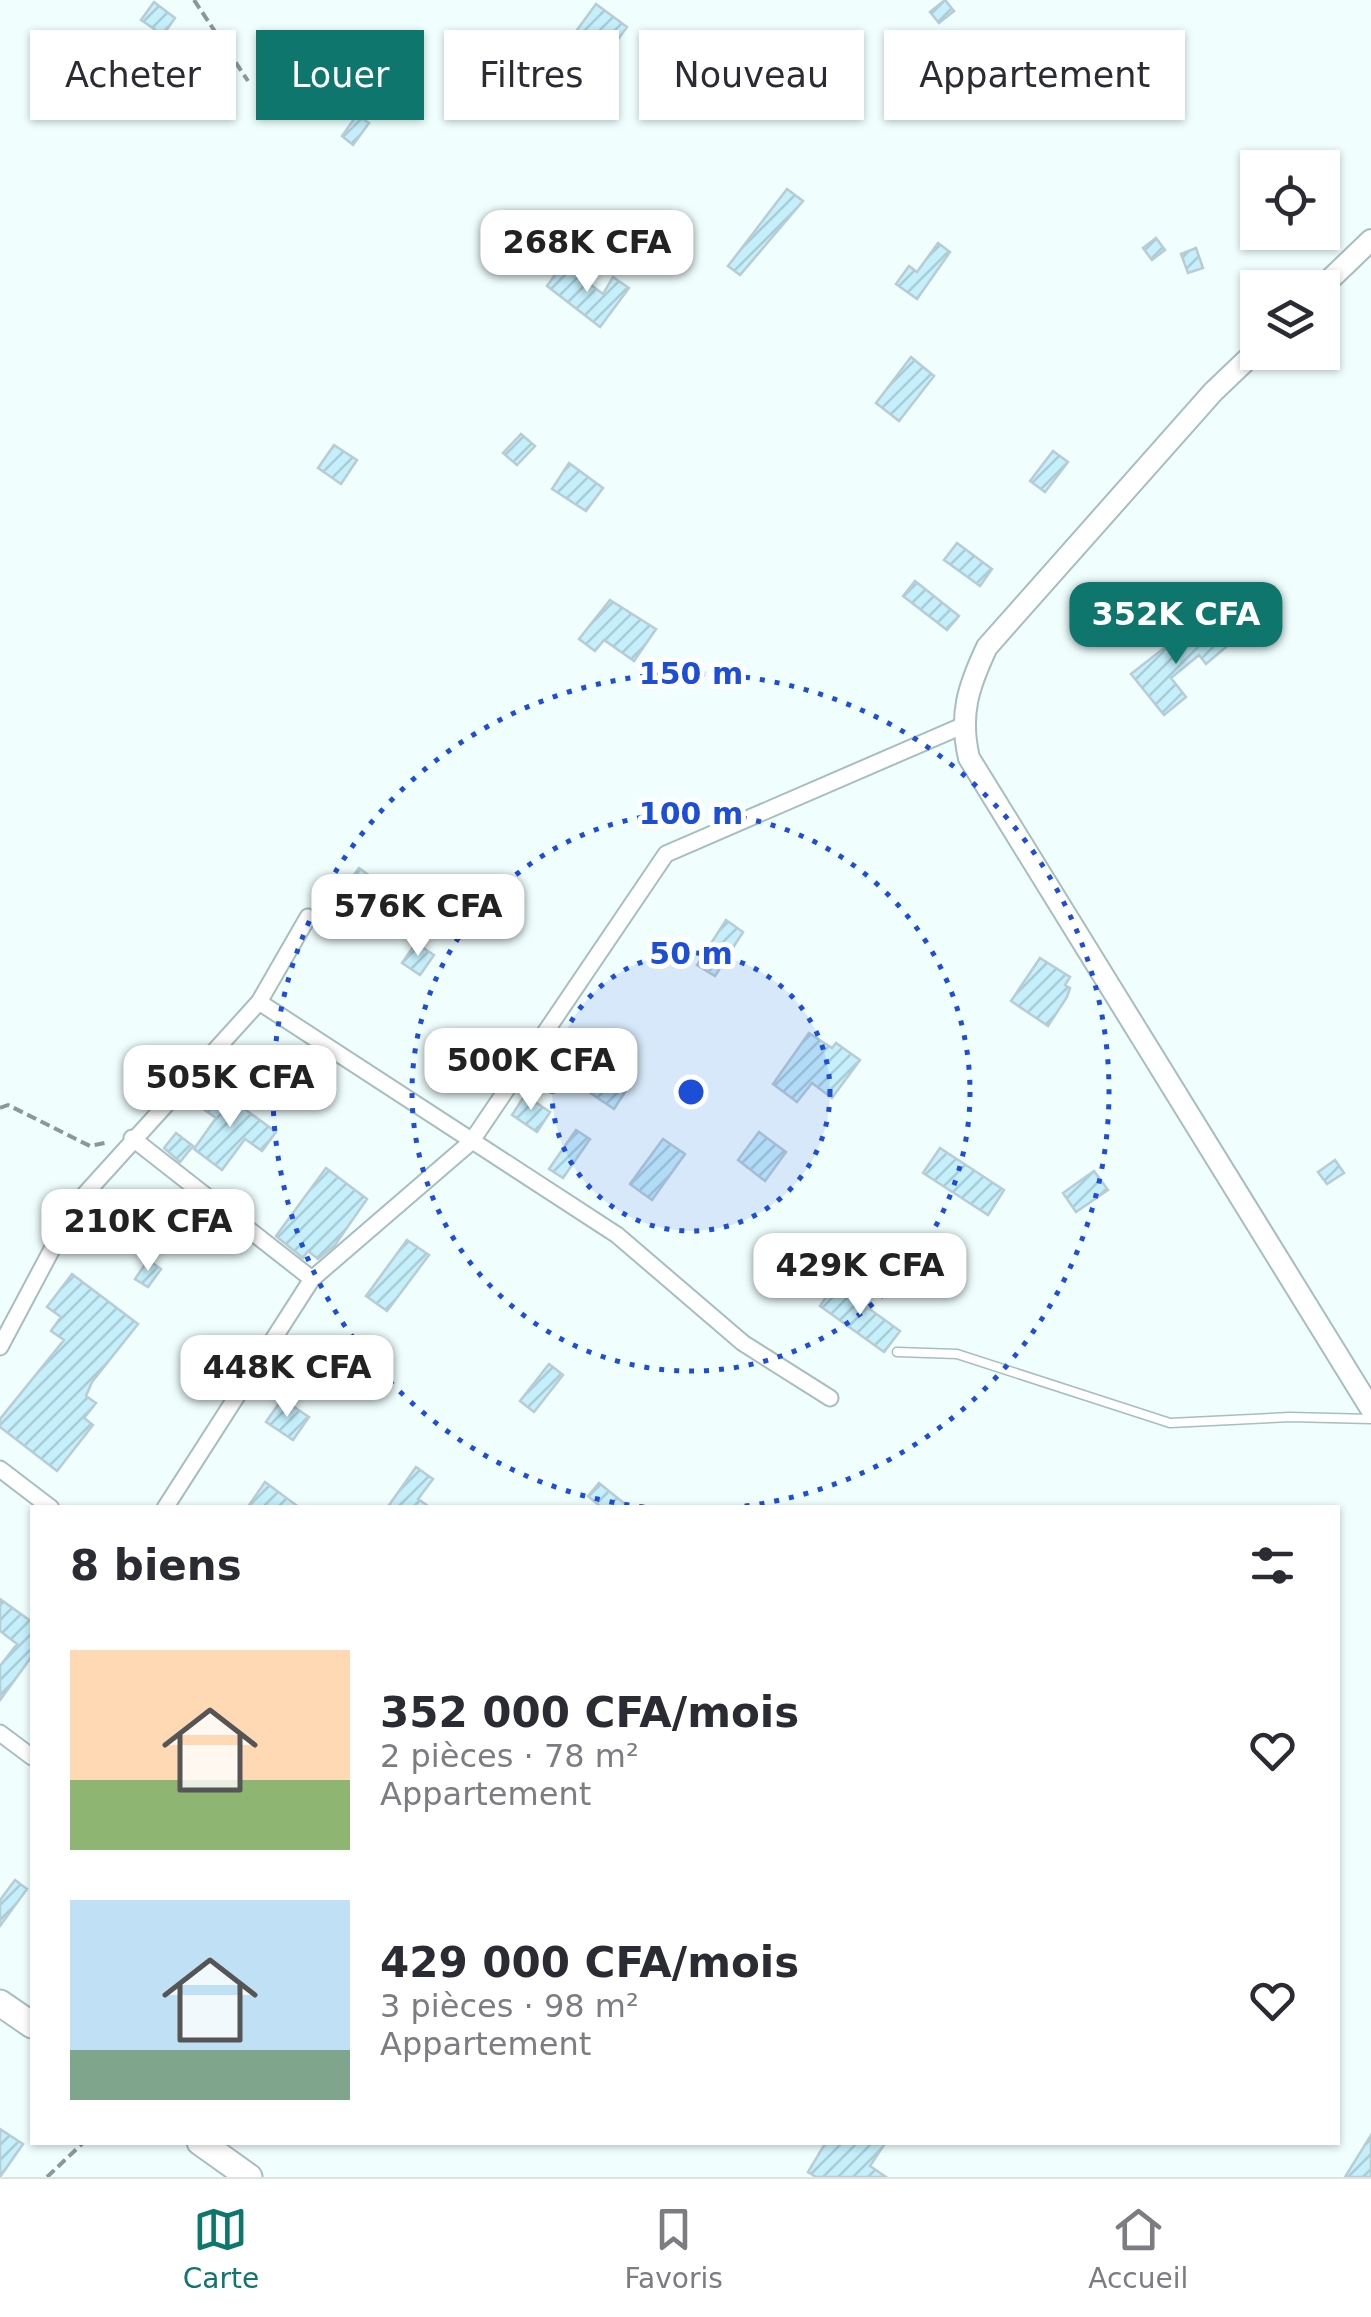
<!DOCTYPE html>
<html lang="fr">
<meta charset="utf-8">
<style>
body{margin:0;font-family:"DejaVu Sans",sans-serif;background:#f7f7f7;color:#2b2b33;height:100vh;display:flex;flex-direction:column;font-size:38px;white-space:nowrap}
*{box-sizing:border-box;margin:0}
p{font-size:32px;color:#7c7c81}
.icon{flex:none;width:55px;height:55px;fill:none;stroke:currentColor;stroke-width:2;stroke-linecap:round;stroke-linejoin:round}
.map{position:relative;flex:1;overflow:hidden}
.sheet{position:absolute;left:30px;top:1505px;width:1310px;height:640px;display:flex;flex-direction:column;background:#fff;border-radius:0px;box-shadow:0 2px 8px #0004}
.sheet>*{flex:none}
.guide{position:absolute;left:30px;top:30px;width:1312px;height:90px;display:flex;gap:20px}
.controls{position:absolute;left:1240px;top:150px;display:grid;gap:20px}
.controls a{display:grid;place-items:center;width:100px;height:100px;border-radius:0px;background:#fff;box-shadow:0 2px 8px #0004;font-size:50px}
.price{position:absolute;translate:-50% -85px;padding:0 22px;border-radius:20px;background:#fff;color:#222;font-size:32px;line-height:65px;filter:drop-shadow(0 2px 5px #0008)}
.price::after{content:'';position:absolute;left:50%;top:60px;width:30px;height:22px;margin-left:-15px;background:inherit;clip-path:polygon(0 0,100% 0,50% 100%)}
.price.on{background:#0f766e;color:#fff}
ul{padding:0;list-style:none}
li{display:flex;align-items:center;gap:30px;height:250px;padding:0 40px}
li span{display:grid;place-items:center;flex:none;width:280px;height:200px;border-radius:0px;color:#555}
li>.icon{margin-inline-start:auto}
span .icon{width:120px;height:120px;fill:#fffc;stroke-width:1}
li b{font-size:42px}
h2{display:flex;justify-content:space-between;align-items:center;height:120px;padding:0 40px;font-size:42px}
.chip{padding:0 35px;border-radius:0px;background:#fff;box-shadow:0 2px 8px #0004;font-size:35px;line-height:90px}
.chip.on{background:#0f766e;color:#fff}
.tabs{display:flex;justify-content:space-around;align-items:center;height:140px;border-top:2px solid #e1e1e2;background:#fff;font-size:28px;color:#7c7c81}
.tabs a{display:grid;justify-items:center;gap:5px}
.tabs .on{color:#0f766e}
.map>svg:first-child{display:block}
.building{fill:url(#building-hatch);stroke:#b7ccd3;stroke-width:2.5}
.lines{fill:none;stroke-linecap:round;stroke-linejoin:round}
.service-casing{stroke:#a8bebe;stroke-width:11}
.minor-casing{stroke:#a8bebe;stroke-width:19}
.tertiary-casing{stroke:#a8bebe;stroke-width:24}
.trunk-casing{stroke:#a8bebe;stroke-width:29}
.path{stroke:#8c9898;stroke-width:4;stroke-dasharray:10 5;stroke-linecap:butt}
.service{stroke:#fff;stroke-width:8}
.minor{stroke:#fff;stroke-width:15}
.tertiary{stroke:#fff;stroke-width:20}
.trunk{stroke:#fff;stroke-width:25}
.ring{fill:none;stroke:#1d4ed8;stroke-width:5;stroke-dasharray:5 10}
.centre{fill:#1d4ed8;stroke:#fff;stroke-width:5}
.ring-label{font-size:30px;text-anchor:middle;font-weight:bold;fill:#1d4ed8;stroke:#fff;stroke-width:10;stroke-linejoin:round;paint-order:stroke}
</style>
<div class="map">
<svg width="1371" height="2177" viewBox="0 0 1371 2177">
<defs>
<pattern id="building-hatch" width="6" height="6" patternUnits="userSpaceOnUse" patternTransform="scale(2.5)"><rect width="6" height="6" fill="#c5effb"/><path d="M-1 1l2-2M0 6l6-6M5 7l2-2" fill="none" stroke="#a9cdd7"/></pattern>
</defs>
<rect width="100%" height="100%" fill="#f0fefe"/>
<path class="building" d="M945,0L954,11L939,23L930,12Z
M154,2L175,18L163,35L141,20Z
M596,4L627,27L608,53L577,30Z
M116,51L129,60L116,77L104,68Z
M60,82L75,93L59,114L44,102Z
M357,115L369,123L353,145L342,136Z
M787,189L803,201L740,275L728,266Z
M1156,238L1165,250L1152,260L1143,248Z
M938,243L950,252L917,299L896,284L909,266L917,272Z
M1196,248L1203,268L1188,273L1181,254Z
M563,264L603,294L613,277L629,288L600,327L547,286Z
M911,357L934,376L899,421L876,403Z
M521,434L535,446L517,465L503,453Z
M334,445L357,460L341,484L318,468Z
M1053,451L1068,462L1045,492L1030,481Z
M569,463L603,488L586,511L552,489Z
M957,543L992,569L980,586L944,560Z
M915,581L959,616L947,630L903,596Z
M610,600L656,629L634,661L604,640L595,651L579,639Z
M1206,623L1226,647L1206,664L1199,655L1171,678L1186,697L1164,715L1131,674L1178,637L1182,643Z
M359,868L370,876L357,895L345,887Z
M726,920L743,932L715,976L697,965Z
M416,943L434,955L420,975L402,963Z
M1040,958L1070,977L1065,985L1070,988L1067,997L1048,1026L1011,1001Z
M809,1033L832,1048L836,1043L860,1060L832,1098L812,1083L797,1102L773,1084Z
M488,1054L500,1061L487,1086L473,1079Z
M588,1067L625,1092L614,1109L577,1084Z
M216,1088L276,1132L262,1151L245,1139L222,1170L194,1149L216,1118L202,1108Z
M525,1095L550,1112L537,1132L512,1115Z
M576,1130L590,1139L563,1178L549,1169Z
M759,1132L786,1152L765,1181L738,1160Z
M176,1133L193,1146L180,1162L164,1148Z
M663,1139L685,1154L652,1200L630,1184Z
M940,1148L1004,1190L988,1215L923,1173Z
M1335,1160L1344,1173L1327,1184L1318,1172Z
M326,1168L367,1199L335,1245L318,1259L308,1251L303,1258L276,1236Z
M1094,1171L1108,1190L1076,1212L1063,1193Z
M407,1240L429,1255L387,1311L366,1296Z
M148,1260L161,1269L148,1287L135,1279Z
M72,1274L138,1324L92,1382L86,1396L96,1403L84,1418L93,1425L57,1471L0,1427V1419L64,1340L51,1331L61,1317L47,1307Z
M835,1284L900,1331L884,1352L820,1306Z
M549,1364L563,1375L534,1412L520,1401Z
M282,1399L309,1417L293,1440L266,1422Z
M416,1467L433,1479L418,1499L431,1508H387Z
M265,1482L300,1508H247Z
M599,1483L630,1508H602L588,1496Z
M0,1599L32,1622V1656L0,1700V1666L17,1644L0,1631Z
M15,1880L27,1889L0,1926V1900Z
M0,2129L23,2144L0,2177Z
M1371,2135V2177H1345Z
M826,2142H886L870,2166L886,2177H816L808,2172Z"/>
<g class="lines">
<defs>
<path id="service" d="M897,1352L957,1354L1170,1423L1290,1417L1371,1419"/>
<path id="minor" d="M259,1002L617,1235L743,1343L830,1398
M132,1138L312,1279
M0,1347L76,1204L259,1002L308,917
M0,1469L51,1508
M165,1508L312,1279L471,1142L666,854L962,726
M0,1733L32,1757"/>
<path id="tertiary" d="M1321,288L1371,240
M1258,349L1213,392L987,647C968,687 959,715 969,758L1371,1409"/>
<path id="trunk" d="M0,2003L32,2025
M200,2142L249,2177"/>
</defs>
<use href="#service" class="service-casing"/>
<use href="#minor" class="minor-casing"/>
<use href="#tertiary" class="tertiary-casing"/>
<use href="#trunk" class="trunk-casing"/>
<path class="path" d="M194,0L248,81
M0,1108L8,1105L90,1146L109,1142
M47,2177L84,2142"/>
<use href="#service" class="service"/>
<use href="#minor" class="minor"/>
<use href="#tertiary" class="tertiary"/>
<use href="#trunk" class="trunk"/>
</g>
<circle cx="691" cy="1092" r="139" fill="#1d4ed8" fill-opacity=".12"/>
<g class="ring">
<circle cx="691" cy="1092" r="139"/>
<circle cx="691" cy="1092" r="279"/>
<path d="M644 1507A418 418 0 1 1 738 1507"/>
</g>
<circle cx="691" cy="1092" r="15" class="centre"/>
<g class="ring-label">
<text x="691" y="684">150 m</text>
<text x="691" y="824">100 m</text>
<text x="691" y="964">50 m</text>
</g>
</svg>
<div class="controls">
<a><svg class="icon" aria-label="locate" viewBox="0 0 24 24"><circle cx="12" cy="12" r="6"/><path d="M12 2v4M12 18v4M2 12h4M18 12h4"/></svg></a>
<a><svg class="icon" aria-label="layers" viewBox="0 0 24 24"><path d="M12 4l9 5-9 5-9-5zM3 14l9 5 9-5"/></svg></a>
</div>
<b class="price" style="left:587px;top:295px">268K CFA</b>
<b class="price on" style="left:1176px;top:667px">352K CFA</b>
<b class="price" style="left:418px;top:959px">576K CFA</b>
<b class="price" style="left:531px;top:1113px">500K CFA</b>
<b class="price" style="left:230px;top:1130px">505K CFA</b>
<b class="price" style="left:148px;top:1274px">210K CFA</b>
<b class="price" style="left:860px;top:1318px">429K CFA</b>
<b class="price" style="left:287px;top:1420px">448K CFA</b>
<div class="guide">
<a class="chip">Acheter</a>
<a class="chip on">Louer</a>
<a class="chip">Filtres</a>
<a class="chip">Nouveau</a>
<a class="chip">Appartement</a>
</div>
<section class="sheet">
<h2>8 biens<svg class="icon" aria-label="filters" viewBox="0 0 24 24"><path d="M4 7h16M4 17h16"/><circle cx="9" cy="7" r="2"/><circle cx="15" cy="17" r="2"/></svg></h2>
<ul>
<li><span style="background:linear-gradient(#ffd9b3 65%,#8fb573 0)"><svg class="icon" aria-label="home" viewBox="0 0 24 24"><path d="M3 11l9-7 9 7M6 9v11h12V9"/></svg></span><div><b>352 000 CFA/mois</b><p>2 pièces · 78 m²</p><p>Appartement</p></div><svg class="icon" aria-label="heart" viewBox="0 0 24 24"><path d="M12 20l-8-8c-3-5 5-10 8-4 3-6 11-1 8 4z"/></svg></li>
<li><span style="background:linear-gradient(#bfe0f5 75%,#7fa58c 0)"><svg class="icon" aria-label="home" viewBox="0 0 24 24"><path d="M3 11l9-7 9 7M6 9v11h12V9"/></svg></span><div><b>429 000 CFA/mois</b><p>3 pièces · 98 m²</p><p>Appartement</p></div><svg class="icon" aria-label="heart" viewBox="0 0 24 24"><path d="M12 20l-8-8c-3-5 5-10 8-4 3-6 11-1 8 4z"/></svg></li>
</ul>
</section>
</div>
<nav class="tabs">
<a class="on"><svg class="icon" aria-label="map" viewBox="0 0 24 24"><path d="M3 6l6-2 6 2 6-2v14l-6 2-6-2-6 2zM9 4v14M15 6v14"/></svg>Carte</a>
<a><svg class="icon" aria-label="saved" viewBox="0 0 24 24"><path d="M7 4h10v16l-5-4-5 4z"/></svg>Favoris</a>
<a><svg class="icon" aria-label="home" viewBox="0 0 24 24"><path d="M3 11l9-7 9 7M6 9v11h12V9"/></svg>Accueil</a>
</nav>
